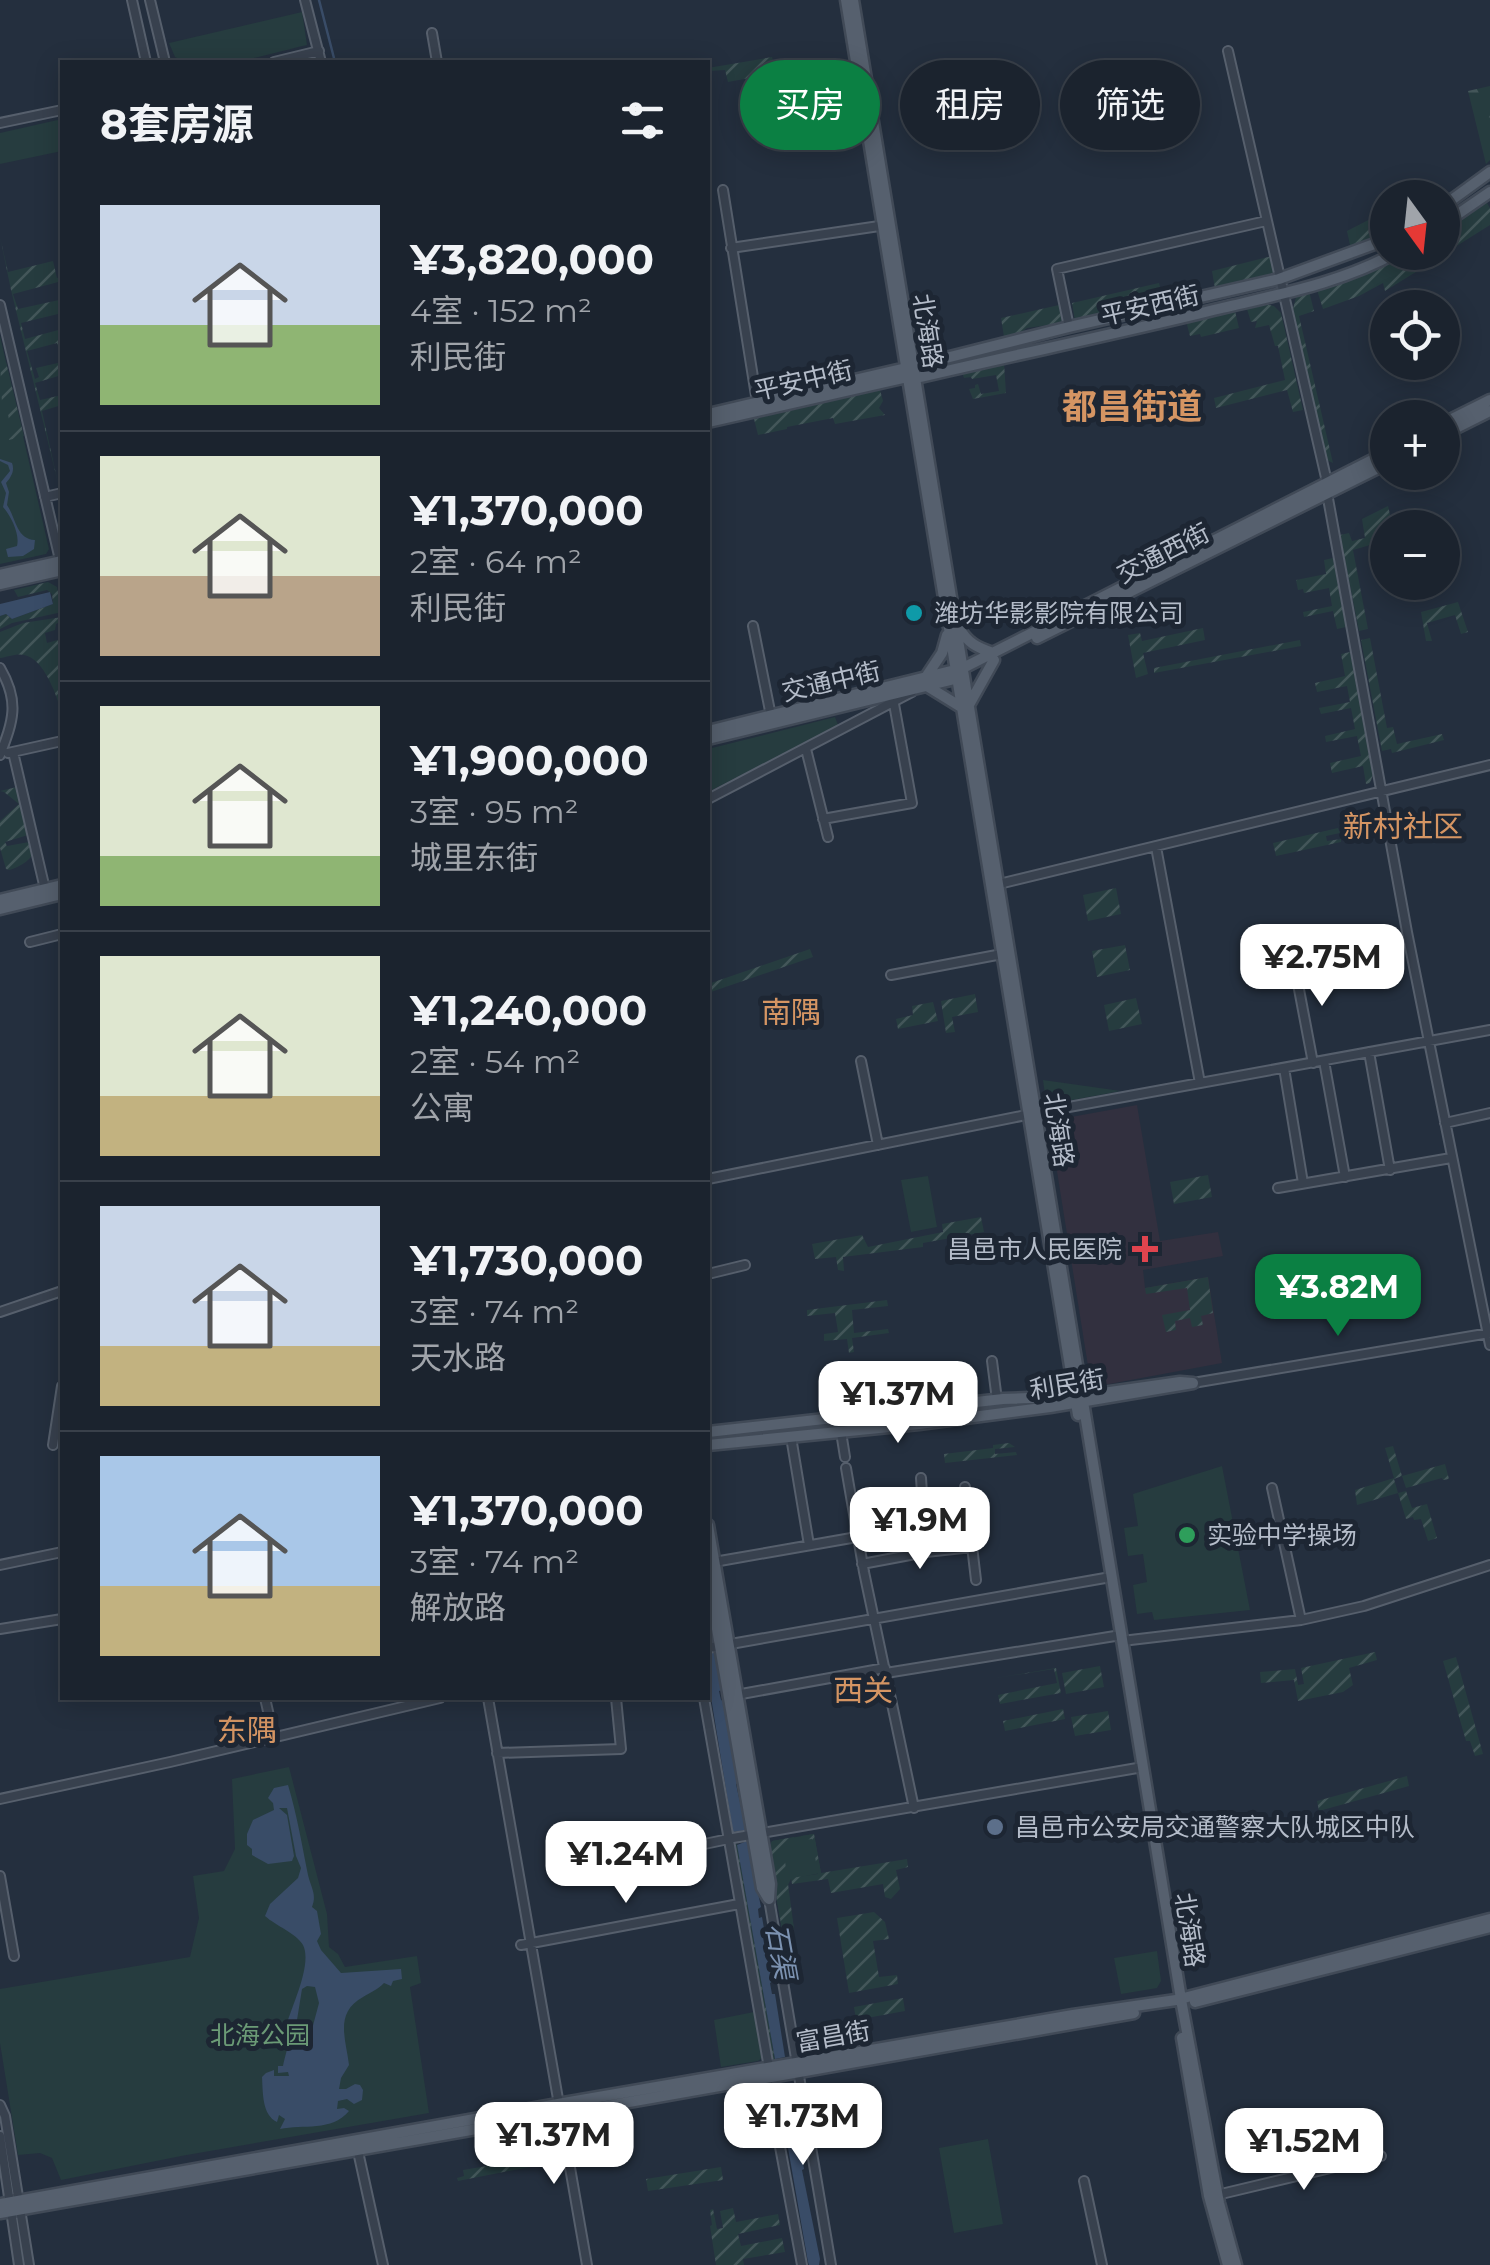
<!DOCTYPE html>
<html lang="zh">
<meta charset="utf-8">
<style>
body{margin:0;font-family:Montserrat,"Noto Sans SC",sans-serif;background:#282f3a;color:#f1f3f6;height:100vh;display:flex;flex-direction:column;font-size:38px;white-space:nowrap}
*{box-sizing:border-box;margin:0}
p{font-size:32px;color:#a0a4aa}
.icon{flex:none;width:55px;height:55px;fill:none;stroke:currentColor;stroke-width:2;stroke-linecap:round;stroke-linejoin:round}
.map{position:relative;flex:1;overflow:hidden}
.drawer{position:absolute;left:60px;top:60px;width:650px;height:1640px;display:flex;flex-direction:column;background:#1b232e;border-radius:0px;box-shadow:0 5px 25px #0003,0 0 0 2px #39404a}
.drawer>*{flex:none}
.hud{position:absolute;left:740px;top:60px;width:600px;height:90px;display:flex;gap:20px}
.needle{width:65px;rotate:165deg}
.fabs{position:absolute;left:1370px;top:180px;display:grid;gap:20px}
.fabs a{display:grid;place-items:center;width:90px;height:90px;border-radius:50%;background:#1b232e;box-shadow:0 5px 25px #0003,0 0 0 2px #39404a;font-size:50px}
.price{position:absolute;translate:-50% -85px;padding:0 22px;border-radius:20px;background:#fff;color:#222;font-size:32px;line-height:65px;filter:drop-shadow(0 2px 5px #0008)}
.price::after{content:'';position:absolute;left:50%;top:60px;width:30px;height:22px;margin-left:-15px;background:inherit;clip-path:polygon(0 0,100% 0,50% 100%)}
.price.on{background:#0b8043;color:#fff}
ul{padding:0;list-style:none}
li{display:flex;align-items:center;gap:30px;height:250px;padding:0 40px}
li+li{border-top:2px solid #39404a}
li span{display:grid;place-items:center;flex:none;width:280px;height:200px;border-radius:0px;color:#555}
li>.icon{margin-inline-start:auto}
span .icon{width:120px;height:120px;fill:#fffc;stroke-width:1}
li b{font-size:42px}
h2{display:flex;justify-content:space-between;align-items:center;height:120px;padding:0 40px;font-size:42px}
.chip{padding:0 35px;border-radius:45px;background:#1b232e;box-shadow:0 5px 25px #0003,0 0 0 2px #39404a;font-size:35px;line-height:90px}
.chip.on{background:#0b8043;color:#fff}
.map>svg:first-child{display:block}
.medical{fill:#32303f}
.forest{fill:url(#forest-firs)}
.park{fill:#263c3f}
.garden{fill:url(#garden-furrows)}
.water{fill:#394c67;fill-rule:evenodd}
.lines{fill:none;stroke-linecap:round;stroke-linejoin:round}
.stream{stroke:#394c67;stroke-width:2.5}
.minor-casing{stroke:#565f6c;stroke-width:12}
.major-casing{stroke:#414a57;stroke-width:15}
.minor{stroke:#38414e;stroke-width:8}
.major{stroke:#56606e;stroke-width:10}
.culture-dot{fill:#0f9aa8;stroke:#1d2633;stroke-width:4}
.health-dot{fill:#e0444e;stroke:#1d2633;stroke-width:4}
.leisure-dot{fill:#2e9e5b;stroke:#1d2633;stroke-width:4}
.service-dot{fill:#5c6f8a;stroke:#1d2633;stroke-width:4}
.labels{text-anchor:middle;dominant-baseline:central;stroke-width:10;stroke-linejoin:round;paint-order:stroke}
.street-label{font-size:25px;fill:#b4bcc9;stroke:#1d2633}
.poi-label{font-size:25px;fill:#b4bcc9;stroke:#1d2633;text-anchor:start}
.park-label{font-size:25px;fill:#6b9a76;stroke:#1d2633}
.water-label{font-size:28px;font-style:italic;fill:#7c92b1;stroke:#1d2633}
.quarter-label{font-size:30px;fill:#d59563;stroke:#1d2633}
.district-label{font-size:35px;font-weight:bold;fill:#d59563;stroke:#1d2633}
</style>
<div class="map">
<svg width="1490" height="2265" viewBox="0 0 1490 2265">
<defs>
<pattern id="forest-firs" width="22" height="20" patternUnits="userSpaceOnUse" patternTransform="scale(2.5)"><rect width="22" height="20" fill="#263c3f"/><path d="M5 1l3.5 6h-7zM16 11l3.5 6h-7z" fill="#435659"/></pattern>
<pattern id="garden-furrows" width="10" height="10" patternUnits="userSpaceOnUse" patternTransform="scale(2.5)"><rect width="10" height="10" fill="#263c3f"/><path d="M-1 1l2-2M0 10L10 0M9 11l2-2" fill="none" stroke="#435659"/></pattern>
</defs>
<rect width="100%" height="100%" fill="#242f3e"/>
<path class="medical" d="M1137,1105L1160,1241L1218,1232L1223,1256L1143,1270L1145,1288L1208,1277L1222,1363L1104,1385L1093,1377L1088,1366L1049,1121Z"/>
<path class="forest" d="M1490,86V160L1486,164L1468,91Z"/>
<path class="park" d="M302,12L307,45C271,53 208,75 175,57L169,43Z
M62,119V151L0,164V133Z
M0,336L49,549L46,554L0,564Z
M835,717L838,725L708,792V749Z
M1043,1080L1121,1091L1050,1104L1046,1102Z
M928,1176L937,1227L911,1232L901,1180Z
M1222,1466L1250,1610L1154,1620L1152,1612L1137,1614L1133,1585L1147,1582L1143,1554L1128,1556L1124,1528L1138,1526L1133,1494Z
M289,1767L327,1914L329,1947L338,1954L345,1967L417,1956L421,1983L410,1987L429,2113L181,2156L61,2180L52,2158L40,2153L18,2155L0,2043V1989L190,1957L199,1918L193,1876L224,1871L235,1849L232,1779Z
M814,1834L821,1873L791,1879L787,1887L794,1929L784,1941L768,1850L772,1841Z
M1157,1951L1161,1981L1157,1988L1121,1994L1114,1958Z
M754,2012L762,2058L758,2061L721,2067L714,2020Z
M988,2139L1003,2224L954,2233L939,2148Z"/>
<path class="garden" d="M772,57L776,73L728,82L725,70L708,71V68Z
M1487,203L1490,208V225L1455,247L1445,231Z
M1380,214L1382,236L1351,250L1347,231Z
M0,237L8,272L53,261L57,278L62,277V281L13,294L18,309L59,300L60,305H62V313L21,323L25,339L62,329V353L60,354L57,343L27,351L35,379L39,377L36,368L62,362V375L35,383L40,400L62,395V405L42,411L58,483L11,290Z
M1443,244L1445,254L1385,291L1383,283L1359,296L1323,309L1317,290L1367,272L1411,253L1442,252Z
M1272,256L1275,274L1215,289L1212,271Z
M1159,283L1163,300L1075,321L1072,303Z
M1309,291L1314,311L1299,316L1333,463L1327,460L1293,309L1296,297Z
M1264,304L1274,306L1281,313L1303,410L1293,412L1287,390L1216,408L1214,398L1285,380L1278,346H1275L1269,325L1255,328L1257,321L1251,322L1247,309Z
M1059,305L1062,323L1027,328L1020,333L1004,337L1001,318Z
M1235,311L1239,328L1201,337L1200,334L1190,336L1186,321Z
M0,360L6,362L24,436L9,440L8,432L11,431L6,403L2,404Z
M1004,363L1006,393L973,399L969,389L975,388V385L978,384L981,394L999,391L996,375L972,379L971,377L964,378L962,372Z
M880,390L883,401L879,408L885,415L835,424L833,418L787,427V429L758,435L754,419Z
M1388,506L1393,527L1388,528L1387,540L1353,550L1368,629L1359,631L1340,535L1349,533L1352,541L1365,538L1362,519Z
M1333,558L1346,627L1337,629L1333,611L1304,617L1303,612L1332,606L1329,588L1304,593L1303,589L1298,590L1296,580L1326,574L1324,560Z
M48,582L57,587L62,612L12,623L0,629V616L6,614L12,619L53,604L52,594L47,590L18,597L14,590Z
M1458,602L1468,632L1461,634L1455,615L1427,623L1432,641H1426L1421,612Z
M62,617V621L56,624L55,630L45,633L47,643L61,639L58,628L62,625V715C58,698 44,658 24,655C17,653 7,657 0,658V632L23,623Z
M1203,628L1205,640L1143,653L1148,674L1136,678L1128,635L1140,633L1142,641Z
M1370,638L1387,728L1393,727L1397,744L1442,734L1444,740L1392,753L1391,749L1382,751L1361,640Z
M1300,640L1301,646L1154,673V668Z
M1350,652L1373,775L1370,783L1366,784L1363,766L1332,773L1330,763L1361,756L1357,736L1326,742L1325,736L1355,729L1351,708L1321,714L1319,708L1350,702L1347,686L1317,692L1315,683L1345,676L1341,654Z
M17,787L28,835L5,842L7,846L29,842C30,846 33,850 32,854C31,861 15,869 9,870L6,869L0,848V821L19,804L4,792L0,791Z
M1338,828L1340,833L1326,836L1327,841L1341,839V842L1276,856L1273,843Z
M1116,888L1121,914L1088,921L1083,895Z
M1125,945L1130,970L1097,977L1092,951Z
M810,949L813,957L708,993V984Z
M975,994L978,1012L952,1017L955,1032L946,1033L941,1001Z
M1136,998L1142,1024L1109,1031L1104,1005Z
M933,1002L938,1021L898,1029L896,1019L913,1015L912,1006Z
M1208,1175L1212,1197L1174,1204L1170,1182Z
M981,1217L984,1232L923,1243V1247L843,1257L844,1271L838,1270L836,1257L815,1259L812,1244L862,1235L868,1247L943,1232L942,1224Z
M1208,1277L1213,1313L1201,1316L1203,1325L1192,1327L1190,1318L1175,1321L1176,1330L1166,1332L1162,1315L1190,1310L1187,1288L1146,1294L1145,1288Z
M887,1300L888,1306L852,1310L854,1333L888,1329L889,1333L852,1338L854,1352L849,1353L847,1339L824,1341V1334L838,1332L835,1313L807,1316V1310Z
M1009,1443L1015,1447L995,1449V1454L1016,1452L1017,1455L945,1463L944,1454L993,1448V1445Z
M1393,1446L1402,1476L1445,1464L1449,1479L1443,1480L1442,1478L1406,1488L1402,1476L1394,1479L1398,1493L1406,1491L1412,1508L1427,1504L1437,1538L1428,1541L1421,1519L1414,1520L1413,1517L1406,1519L1398,1493L1357,1505L1355,1490L1394,1478L1385,1448Z
M1375,1652L1377,1660L1349,1668L1353,1685L1343,1692L1298,1701L1294,1680L1261,1683L1260,1672L1295,1669L1298,1685L1304,1684L1301,1668Z
M1456,1657L1483,1754L1475,1756L1470,1741H1466L1443,1661Z
M1100,1666L1104,1687L1066,1694L1062,1673Z
M1056,1668L1061,1693L1000,1704L998,1695L1057,1683L1054,1669L996,1678Z
M1063,1709L1065,1719L1005,1731L1003,1721Z
M1108,1711L1111,1730L1075,1736L1071,1717Z
M1407,1776L1409,1786L1319,1811L1317,1801Z
M814,1834L821,1873L907,1859L908,1867L896,1870L900,1889L891,1899L885,1897L883,1884L831,1893L828,1879L792,1884L791,1878L818,1874L812,1839L802,1840L801,1836Z
M794,1837L795,1842L783,1846L794,1929L784,1941L768,1850L772,1841Z
M737,1844L775,2059L771,2060L733,1846Z
M874,1912L885,1922L889,1939L873,1941L879,1977L897,1975L898,1984L849,1993L837,1918Z
M903,1998L905,2011L856,2020L854,2007Z
M534,2158L535,2166L458,2181L457,2178L464,2176L463,2170Z
M721,2167L723,2180L648,2191L646,2179Z
M733,2208L736,2222L778,2214L780,2225L738,2234L741,2246L782,2238L785,2252L743,2259L744,2265H716L710,2226L712,2225L710,2210L713,2209L717,2229L723,2228L720,2211Z"/>
<path class="water" d="M0,459L12,463C15,471 11,477 6,483L9,492L7,505C16,518 16,539 35,540L34,549L23,556L8,557L6,549L17,546C20,534 11,516 3,507L6,493L1,482L10,471L8,465L0,461Z
M50,592L53,604L12,619L6,614L0,616V604Z
M708,1609L722,1690L719,1691L721,1700L723,1701L738,1783L736,1784L746,1830L733,1832L708,1679Z
M288,1785C297,1815 302,1845 308,1875C311,1888 317,1894 312,1907L317,1911L321,1934L317,1941L321,1950L341,1973L401,1969L402,1979L393,1981L391,1986L384,1983C377,1990 371,1992 363,1997C334,2013 346,2039 349,2065L341,2078L339,2089H346L355,2084L360,2085L363,2090L362,2100L354,2104L347,2099L338,2101L337,2109L344,2108L349,2111C332,2132 303,2124 280,2129L285,2119L279,2115L277,2122C262,2115 263,2093 262,2077L266,2073L274,2070V2076H289L288,2072L278,2073V2066H283C284,2060 288,2047 288,2044C287,2032 281,2043 285,2030C290,2009 313,1965 303,1945C296,1933 276,1926 265,1916L270,1904L298,1878L301,1868L296,1856L287,1808H279L287,1815L294,1856L292,1861L268,1864L252,1855V1849L247,1845V1834L253,1820L274,1810L273,1803L268,1798L274,1788ZM307,1986L315,1987L319,2003L311,2033L299,2029L297,2020L302,1989Z
M747,1841L761,1907L758,1909L759,1918L762,1917L773,1981L770,1983L772,1994H775L785,2057L775,2059L737,1845Z
M789,2083L804,2169L802,2170L820,2259L819,2265H809L808,2262L777,2085Z"/>
<g class="lines">
<path class="stream" d="M319,0L335,62"/>
<defs>
<path id="minor" d="M132,0L146,62
M150,0L165,62
M305,0L321,62
M432,33L437,62
M1228,51L1327,482V493L1407,932L1490,1345
M274,62L319,51
M0,123L62,110
M723,190L757,402
M731,248L886,225
M0,305L61,564
M1069,327L1057,269L1266,221
M45,497L62,493
M753,626L771,716
M0,668C20,702 13,721 0,755
M806,749L828,837
M13,752L45,889
M8,753L62,741
M708,799L912,692
M823,819L912,803L894,704
M1156,847L1200,1083
M995,885L1490,765
M30,942L62,934
M1294,963L1313,1063
M891,975L1002,954
M1369,1052L1390,1170
M861,1061L878,1145
M1324,1061L1345,1177
M1284,1068L1303,1183
M1445,1123L1490,1113
M708,1179L1036,1113L1490,1030
M1278,1188L1451,1158
M708,1274L745,1265
M0,1312L62,1291
M992,1361L997,1400
M1193,1383L1490,1333
M841,1432L845,1457
M791,1437L809,1545
M53,1445L62,1386
M846,1468L864,1572L914,1808
M921,1478L926,1552
M965,1487L976,1580
M1272,1488L1301,1620
M714,1562L857,1537
M862,1564L926,1552L972,1547
M0,1565L62,1552
M0,1629L62,1619
M1122,1641L1301,1620L1364,1606L1490,1565
M708,1648L1105,1578
M886,1673L1115,1636
M736,1695L885,1668
M265,1698L274,1738
M488,1698L587,2265
M704,1698L769,2068
M497,1753L621,1749L616,1698
M0,1799L170,1762L440,1698
M681,1849L733,1838L1143,1767
M0,1876L14,1956
M769,1899L831,2265
M521,1945L739,1904
M767,2077L802,2265
M0,2105L5,2116L29,2265
M0,2136L19,2265
M357,2147L383,2265
M1084,2181L1102,2265
M1217,2195L1381,2156"/>
<path id="major" d="M846,0L1078,1415
M853,0L1182,2005L1219,2203L1236,2265
M1442,207L1490,172
M1442,225L1490,192
M708,414L906,368L1069,327L1279,279L1388,239
M708,422L907,377L916,378C1018,354 1121,333 1222,308C1281,294 1344,282 1397,252
M1442,424L1490,400
M1442,435L1490,411
M0,575L62,561
M0,584L62,570
M959,628C968,643 976,647 993,653
M1037,638L1388,463
M926,677L942,653L947,635
M927,686L961,707
M970,703L994,660
M708,731L963,668L1388,452
M708,739L959,678
M0,900L62,885
M0,909L62,894
M708,1432L1003,1399L1082,1396L1180,1382L1193,1383L1050,1407L919,1424L708,1445
M708,1525L770,1884L769,1899
M708,1577L762,1888L768,1898
M1195,2002L1490,1927
M1182,2038L1209,2196L1228,2265
M0,2204L558,2104L1073,2015L1176,2000L1490,1919
M0,2213L1134,2013"/>
</defs>
<use href="#minor" class="minor-casing"/>
<use href="#major" class="major-casing"/>
<use href="#minor" class="minor"/>
<use href="#major" class="major"/>
</g>
<circle class="culture-dot" cx="914" cy="613" r="10"/>
<path class="health-dot" d="M1140 1234h10v10h10v10h-10v10h-10v-10h-10v-10h10z"/>
<circle class="leisure-dot" cx="1187" cy="1535" r="10"/>
<circle class="service-dot" cx="995" cy="1827" r="10"/>
<g class="labels">
<g class="street-label">
<text transform="translate(1150 305) rotate(-13)">平安西街</text>
<text transform="translate(928 331) rotate(81)">北海路</text>
<text transform="translate(803 380) rotate(-13)">平安中街</text>
<text transform="translate(1163 553) rotate(-27)">交通西街</text>
<text transform="translate(831 681) rotate(-13)">交通中街</text>
<text transform="translate(1059 1130) rotate(81)">北海路</text>
<text transform="translate(1067 1384) rotate(-9)">利民街</text>
<text transform="translate(1190 1930) rotate(81)">北海路</text>
<text transform="translate(833 2036) rotate(-10)">富昌街</text>
</g>
<g class="poi-label">
<text x="934" y="613">潍坊华影影院有限公司</text>
<text x="1122" y="1249" text-anchor="end">昌邑市人民医院</text>
<text x="1207" y="1535">实验中学操场</text>
<text x="1015" y="1827">昌邑市公安局交通警察大队城区中队</text>
</g>
<g class="park-label">
<text x="260" y="2035">北海公园</text>
</g>
<g class="water-label">
<text transform="translate(781 1951) rotate(80)">石渠</text>
</g>
<g class="quarter-label">
<text x="1403" y="826">新村社区</text>
<text x="791" y="1012">南隅</text>
<text x="863" y="1690">西关</text>
<text x="247" y="1730">东隅</text>
</g>
<g class="district-label">
<text x="1132" y="406">都昌街道</text>
</g>
</g>
</svg>
<div class="fabs">
<a><svg class="needle" viewBox="-14 -14 28 28"><path d="M0-13l5 13h-10z" fill="#e53935"/><path d="M0 13l5-13h-10z" fill="#a0a4aa"/></svg></a>
<a><svg class="icon" aria-label="locate" viewBox="0 0 24 24"><circle cx="12" cy="12" r="6"/><path d="M12 2v4M12 18v4M2 12h4M18 12h4"/></svg></a>
<a>+</a>
<a>−</a>
</div>
<b class="price" style="left:1322px;top:1009px">¥2.75M</b>
<b class="price on" style="left:1338px;top:1339px">¥3.82M</b>
<b class="price" style="left:898px;top:1446px">¥1.37M</b>
<b class="price" style="left:920px;top:1572px">¥1.9M</b>
<b class="price" style="left:626px;top:1906px">¥1.24M</b>
<b class="price" style="left:803px;top:2168px">¥1.73M</b>
<b class="price" style="left:554px;top:2187px">¥1.37M</b>
<b class="price" style="left:1304px;top:2193px">¥1.52M</b>
<div class="hud">
<a class="chip on">买房</a>
<a class="chip">租房</a>
<a class="chip">筛选</a>
</div>
<section class="drawer">
<h2>8套房源<svg class="icon" aria-label="filters" viewBox="0 0 24 24"><path d="M4 7h16M4 17h16"/><circle cx="9" cy="7" r="2"/><circle cx="15" cy="17" r="2"/></svg></h2>
<ul>
<li><span style="background:linear-gradient(#c9d6e8 60%,#8fb573 0)"><svg class="icon" aria-label="home" viewBox="0 0 24 24"><path d="M3 11l9-7 9 7M6 9v11h12V9"/></svg></span><div><b>¥3,820,000</b><p>4室 · 152 m²</p><p>利民街</p></div></li>
<li><span style="background:linear-gradient(#dfe7d0 60%,#b9a48a 0)"><svg class="icon" aria-label="home" viewBox="0 0 24 24"><path d="M3 11l9-7 9 7M6 9v11h12V9"/></svg></span><div><b>¥1,370,000</b><p>2室 · 64 m²</p><p>利民街</p></div></li>
<li><span style="background:linear-gradient(#dfe7d0 75%,#8fb573 0)"><svg class="icon" aria-label="home" viewBox="0 0 24 24"><path d="M3 11l9-7 9 7M6 9v11h12V9"/></svg></span><div><b>¥1,900,000</b><p>3室 · 95 m²</p><p>城里东街</p></div></li>
<li><span style="background:linear-gradient(#dfe7d0 70%,#c2b280 0)"><svg class="icon" aria-label="home" viewBox="0 0 24 24"><path d="M3 11l9-7 9 7M6 9v11h12V9"/></svg></span><div><b>¥1,240,000</b><p>2室 · 54 m²</p><p>公寓</p></div></li>
<li><span style="background:linear-gradient(#c9d6e8 70%,#c2b280 0)"><svg class="icon" aria-label="home" viewBox="0 0 24 24"><path d="M3 11l9-7 9 7M6 9v11h12V9"/></svg></span><div><b>¥1,730,000</b><p>3室 · 74 m²</p><p>天水路</p></div></li>
<li><span style="background:linear-gradient(#a9c7e8 65%,#c2b280 0)"><svg class="icon" aria-label="home" viewBox="0 0 24 24"><path d="M3 11l9-7 9 7M6 9v11h12V9"/></svg></span><div><b>¥1,370,000</b><p>3室 · 74 m²</p><p>解放路</p></div></li>
</ul>
</section>
</div>
